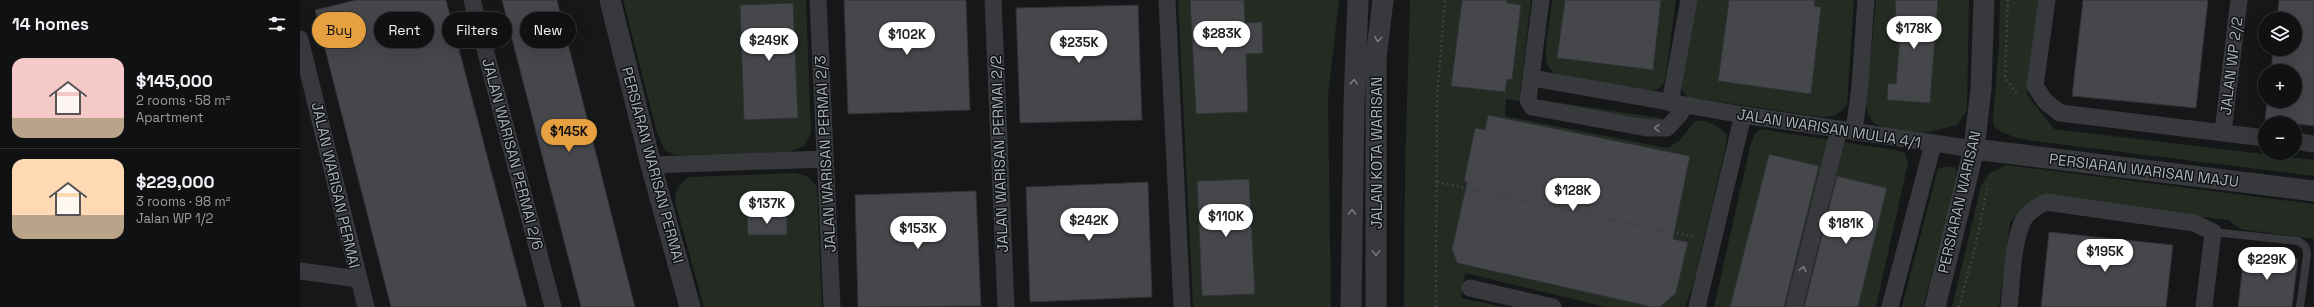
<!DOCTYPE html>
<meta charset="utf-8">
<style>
body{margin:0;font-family:"Space Grotesk",sans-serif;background:#1e1f20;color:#f1f3f6;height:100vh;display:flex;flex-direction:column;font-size:15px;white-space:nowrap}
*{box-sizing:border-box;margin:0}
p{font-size:13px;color:#9c9d9f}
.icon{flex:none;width:22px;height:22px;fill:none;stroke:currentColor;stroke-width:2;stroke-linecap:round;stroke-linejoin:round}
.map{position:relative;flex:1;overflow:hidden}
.panel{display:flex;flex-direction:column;background:#101112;width:300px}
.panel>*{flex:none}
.guide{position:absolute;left:12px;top:12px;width:380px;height:36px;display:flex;gap:8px}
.controls{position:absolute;left:1958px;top:12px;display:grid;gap:8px}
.controls a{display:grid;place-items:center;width:44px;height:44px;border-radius:50%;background:#101112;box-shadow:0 4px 16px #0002,0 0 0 1px #303132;font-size:20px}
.price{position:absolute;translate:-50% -34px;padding:0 9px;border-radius:14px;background:#fff;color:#222;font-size:13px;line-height:26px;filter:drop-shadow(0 1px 2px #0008)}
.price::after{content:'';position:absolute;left:50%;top:24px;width:12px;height:9px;margin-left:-6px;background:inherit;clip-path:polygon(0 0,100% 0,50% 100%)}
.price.active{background:#e7a03f;color:#111}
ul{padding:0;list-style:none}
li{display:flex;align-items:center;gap:12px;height:100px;padding:0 12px}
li+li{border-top:1px solid #303132}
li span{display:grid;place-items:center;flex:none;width:112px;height:80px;border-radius:12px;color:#555}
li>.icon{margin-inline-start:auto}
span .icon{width:48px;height:48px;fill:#fffc;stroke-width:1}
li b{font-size:17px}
h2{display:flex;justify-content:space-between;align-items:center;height:48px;padding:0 12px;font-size:17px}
.pill{padding:0 14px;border-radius:18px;background:#101112;box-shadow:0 4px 16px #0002,0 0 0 1px #303132;font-size:14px;line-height:36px}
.pill.active{background:#e7a03f;color:#111}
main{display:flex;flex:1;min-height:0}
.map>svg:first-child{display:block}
.green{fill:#232b23}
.building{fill:#45474b;stroke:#303134}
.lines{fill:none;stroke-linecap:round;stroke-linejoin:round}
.path{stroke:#3e4044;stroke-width:2.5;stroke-dasharray:2 3;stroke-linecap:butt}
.service{stroke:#38393d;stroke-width:8}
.minor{stroke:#38393d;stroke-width:17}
.tertiary{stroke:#38393d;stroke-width:21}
.oneway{stroke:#767a80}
.labels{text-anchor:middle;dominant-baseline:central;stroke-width:3;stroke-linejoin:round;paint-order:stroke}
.street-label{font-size:15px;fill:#a9afb7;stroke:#111213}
</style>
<main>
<section class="panel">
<h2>14 homes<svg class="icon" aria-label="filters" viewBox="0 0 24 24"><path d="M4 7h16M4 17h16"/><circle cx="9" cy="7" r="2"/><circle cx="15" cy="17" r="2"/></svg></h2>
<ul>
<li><span style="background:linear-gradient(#f6c9c9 75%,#b9a48a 0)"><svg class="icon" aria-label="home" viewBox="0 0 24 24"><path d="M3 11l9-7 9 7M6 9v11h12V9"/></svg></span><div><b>$145,000</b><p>2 rooms · 58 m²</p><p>Apartment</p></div></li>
<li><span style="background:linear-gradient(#ffd9b3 70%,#b9a48a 0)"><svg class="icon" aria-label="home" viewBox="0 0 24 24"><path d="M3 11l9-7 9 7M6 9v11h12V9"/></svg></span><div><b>$229,000</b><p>3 rooms · 98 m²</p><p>Jalan WP 1/2</p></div></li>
</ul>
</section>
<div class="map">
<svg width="2014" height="307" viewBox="0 0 2014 307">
<rect width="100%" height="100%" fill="#161718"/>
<path class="green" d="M323,0H506L511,133L504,146L489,152L376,155L365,151L357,133Z
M878,0H1039L1028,96L1031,307H893Z
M1110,0H1231L1219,101L1206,99L1205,116L1367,148L1379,141L1395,121C1409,120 1417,125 1427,135L1425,150L1393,286L1385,307H1306L1165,273L1161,298L1204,307H1104L1105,170Z
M1252,0H1376L1365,81L1360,88L1352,91L1260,77C1255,73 1249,70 1247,63C1243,54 1251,12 1252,0Z
M1394,0H1554L1547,104C1540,114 1534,117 1521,117L1387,97L1381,88Z
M1576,0H1669L1667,110L1657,125L1624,133L1582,127L1574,123L1568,115L1566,105Z
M1700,0H1739L1727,95L1754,129L2014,160V176L1733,141C1719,139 1708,136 1695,128L1693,120L1699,43Z
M1242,100L1360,118L1366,121L1365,124L1239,102Z
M1461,129L1595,150L1605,153L1608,163L1576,307H1414L1450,147L1455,133Z
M1706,165L2014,204V239L1940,229L1928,220L1737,197L1710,222L1699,307H1652L1681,186L1690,173Z
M1644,167H1654L1657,171L1656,183L1623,307H1602L1635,179L1638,169Z
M496,173L507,176L517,187L522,307H404L375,202C375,189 380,184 389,177Z"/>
<path class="building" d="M56,0H146L227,307H91L15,10Z
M202,0H257L335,307H281Z
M544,0H666L670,110L548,114Z
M890,0H944L945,23L962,22L963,53L946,54L948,112L896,114Z
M1162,0H1207V3L1221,5L1212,80L1207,79L1205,92L1151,86Z
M1265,0H1361L1353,70L1257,58Z
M1429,0H1515L1514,6L1521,7L1511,94L1418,81Z
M1595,0H1638L1630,103L1587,100L1588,83L1596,84L1600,35L1592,34L1593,18H1596Z
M1783,0H1908L1896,108L1772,96Z
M1979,0H2014V126L1965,120L1967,101H1995V71H1971L1973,49H1995V19H1977Z
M493,3L498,118L444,120L440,5Z
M838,5L842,120L720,123L716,8Z
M1188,115L1390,156L1373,239L1388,242L1376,293L1360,307H1352L1157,263L1152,249L1167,182L1164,181L1175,128L1185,130Z
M1469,154L1519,166L1484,307H1430Z
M1537,176L1587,188L1558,307H1504Z
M949,179L955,294L902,296L897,181Z
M848,182L852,297L730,302L726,187Z
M676,191L681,306L558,307L555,195Z
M487,214V235H448L447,215Z
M1749,232L1873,245L1866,307H1741Z
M1944,253L1998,259L1992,307H1938Z"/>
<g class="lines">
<path class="path" d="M1708,0L1705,78L1718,95
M1137,182L1395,237
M1136,307L1137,99L1145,0
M1659,307L1676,244L1688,185"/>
<path class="service" d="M1913,232L1998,241C2005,245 2007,248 2007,255L2000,307"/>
<path class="minor" d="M172,0L253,307
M518,0L532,307
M693,0L706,307
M867,0L882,307
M1241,0L1228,100L1232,107L1347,128H1367L1380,114L1384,105
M1747,0L1735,86L1745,101L1760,113L1965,138
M0,39L66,307
M1232,78L1443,115L1674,149
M1370,103L1389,0
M1554,132L1560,86L1566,0
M1923,132L1939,0
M1995,141L2014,144
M351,165L525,159
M0,271L58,279
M1170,288L1253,307
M1397,307L1443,115
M1494,307L1539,129
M1590,307L1633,144
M1709,307C1712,282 1712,241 1724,219C1729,211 1738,206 1746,202L1894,223L1913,232L1904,307"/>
<path class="tertiary" d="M310,0L351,165L390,307
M1674,149L2014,191
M1051,307L1054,104L1058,0
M1076,307V58L1083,0
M1635,307L1674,149L1681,89L1684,0"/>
</g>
<defs><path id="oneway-chevron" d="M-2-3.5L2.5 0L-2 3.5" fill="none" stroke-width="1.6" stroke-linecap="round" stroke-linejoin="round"/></defs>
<g class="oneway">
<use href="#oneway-chevron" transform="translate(1078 39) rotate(97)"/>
<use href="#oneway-chevron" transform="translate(1054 82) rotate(-88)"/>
<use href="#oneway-chevron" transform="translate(1357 128) rotate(-179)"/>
<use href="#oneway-chevron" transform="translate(1052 212) rotate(-89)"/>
<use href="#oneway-chevron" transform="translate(1076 253) rotate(90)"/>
<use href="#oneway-chevron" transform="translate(1503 269) rotate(-76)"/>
</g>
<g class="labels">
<g class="street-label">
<text transform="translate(1931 66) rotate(-83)">JALAN WP 2/2</text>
<text transform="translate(1529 128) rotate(9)">JALAN WARISAN MULIA 4/1</text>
<text transform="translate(1076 153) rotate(-90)">JALAN KOTA WARISAN</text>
<text transform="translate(213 154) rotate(75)">JALAN WARISAN PERMAI 2/6</text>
<text transform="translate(525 154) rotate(-93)">JALAN WARISAN PERMAI 2/3</text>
<text transform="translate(699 154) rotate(-92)">JALAN WARISAN PERMAI 2/2</text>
<text transform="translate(353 165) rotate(75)">PERSIARAN WARISAN PERMAI</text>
<text transform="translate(1844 170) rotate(7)">PERSIARAN WARISAN MAJU</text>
<text transform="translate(36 185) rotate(77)">JALAN WARISAN PERMAI</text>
<text transform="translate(1659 202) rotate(-77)">PERSIARAN WARISAN</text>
</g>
</g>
</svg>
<div class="controls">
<a><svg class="icon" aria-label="layers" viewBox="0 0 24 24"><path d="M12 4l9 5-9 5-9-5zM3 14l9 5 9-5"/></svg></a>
<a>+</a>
<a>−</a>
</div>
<b class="price" style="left:1614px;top:50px">$178K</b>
<b class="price" style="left:922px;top:55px">$283K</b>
<b class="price" style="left:607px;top:56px">$102K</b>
<b class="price" style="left:469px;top:62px">$249K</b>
<b class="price" style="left:779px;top:64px">$235K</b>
<b class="price active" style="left:269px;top:153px">$145K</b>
<b class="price" style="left:1273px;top:212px">$128K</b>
<b class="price" style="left:467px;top:225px">$137K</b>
<b class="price" style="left:926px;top:238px">$110K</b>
<b class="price" style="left:789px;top:242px">$242K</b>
<b class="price" style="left:1546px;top:245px">$181K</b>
<b class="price" style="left:618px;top:250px">$153K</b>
<b class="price" style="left:1805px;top:273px">$195K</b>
<b class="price" style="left:1967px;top:281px">$229K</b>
<div class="guide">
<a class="pill active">Buy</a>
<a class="pill">Rent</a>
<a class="pill">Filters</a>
<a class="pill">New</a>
</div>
</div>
</main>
